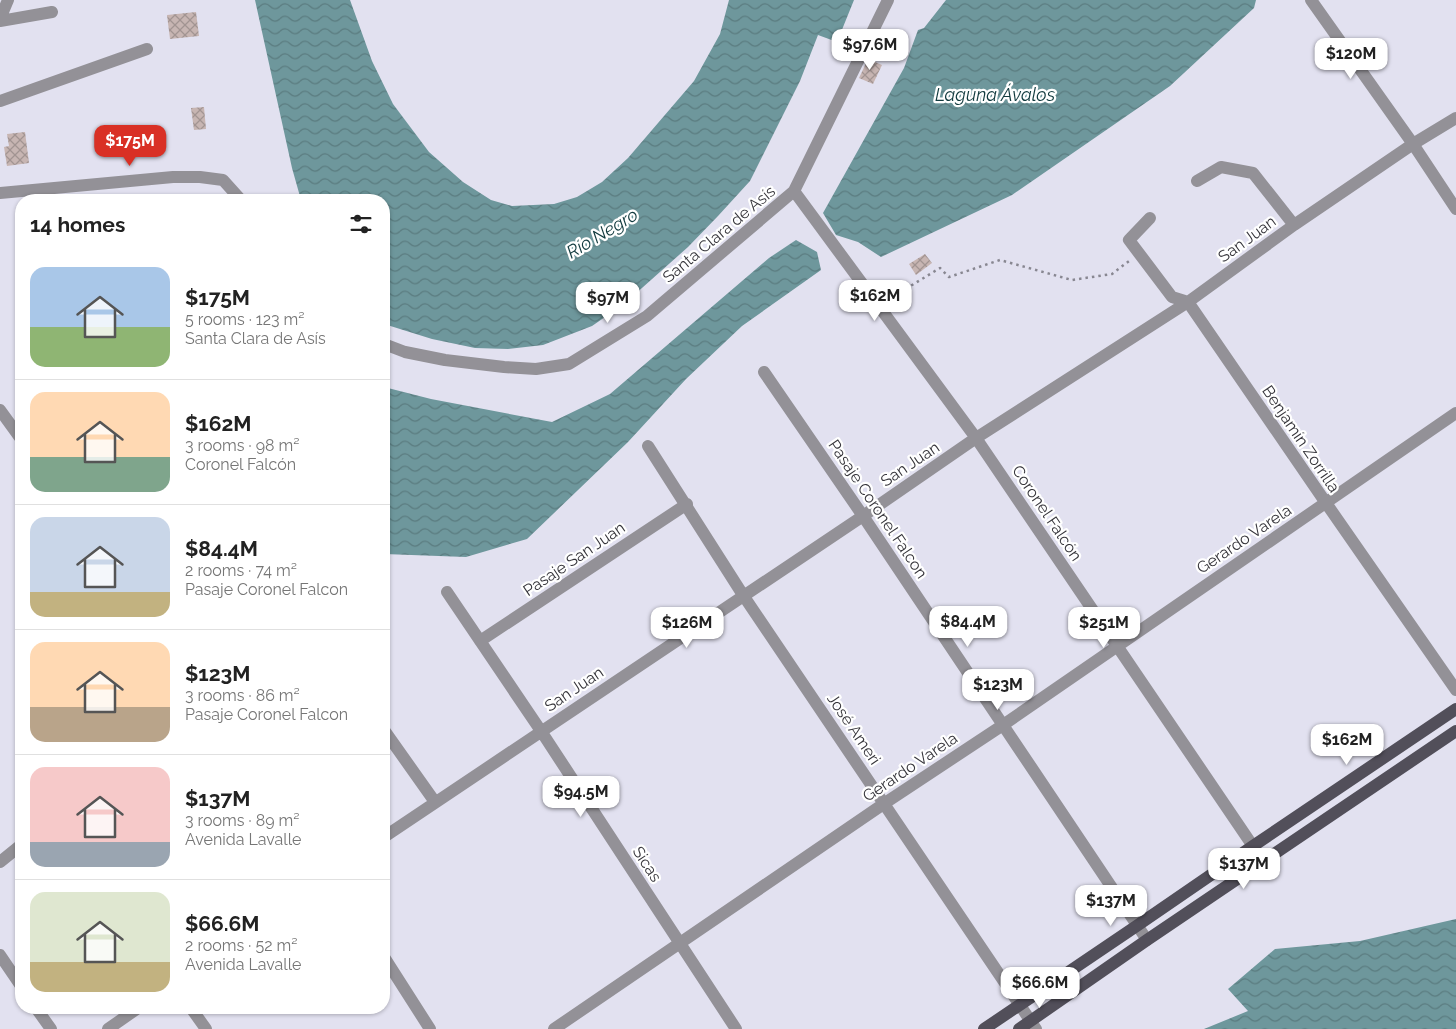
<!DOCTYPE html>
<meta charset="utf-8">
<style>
body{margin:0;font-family:Raleway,sans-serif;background:#f6f6f6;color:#222;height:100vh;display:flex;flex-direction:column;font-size:19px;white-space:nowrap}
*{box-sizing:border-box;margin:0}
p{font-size:16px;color:#767676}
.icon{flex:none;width:28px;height:28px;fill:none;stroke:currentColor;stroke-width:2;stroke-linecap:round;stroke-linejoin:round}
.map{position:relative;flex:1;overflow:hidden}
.sheet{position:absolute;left:15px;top:194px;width:375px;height:820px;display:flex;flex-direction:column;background:#fff;border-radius:20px;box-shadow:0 1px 4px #0004}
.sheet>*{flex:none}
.price{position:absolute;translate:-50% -42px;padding:0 11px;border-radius:10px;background:#fff;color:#222;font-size:16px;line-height:32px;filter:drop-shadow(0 1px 2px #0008)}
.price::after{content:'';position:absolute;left:50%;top:30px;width:15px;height:11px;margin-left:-8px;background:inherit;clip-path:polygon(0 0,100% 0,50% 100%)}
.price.current{background:#d93025;color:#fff}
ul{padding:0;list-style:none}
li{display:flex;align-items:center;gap:15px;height:125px;padding:0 15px}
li+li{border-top:1px solid #e0e0e0}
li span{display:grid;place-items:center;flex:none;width:140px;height:100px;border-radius:15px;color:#555}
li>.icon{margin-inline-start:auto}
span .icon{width:60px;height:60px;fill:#fffc;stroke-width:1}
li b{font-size:21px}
h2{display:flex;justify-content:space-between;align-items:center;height:60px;padding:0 15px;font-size:21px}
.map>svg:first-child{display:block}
.water{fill:url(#water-waves)}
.building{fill:url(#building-cross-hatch)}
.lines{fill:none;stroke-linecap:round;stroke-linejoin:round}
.path{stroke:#888791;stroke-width:2.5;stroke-dasharray:2.5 4;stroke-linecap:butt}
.minor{stroke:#939197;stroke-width:12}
.major{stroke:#524f5a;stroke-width:12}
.labels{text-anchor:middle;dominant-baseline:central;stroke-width:4.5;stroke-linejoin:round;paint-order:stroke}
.street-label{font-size:16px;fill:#35343a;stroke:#fff}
.water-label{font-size:18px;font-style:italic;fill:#113a3e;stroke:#fff}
</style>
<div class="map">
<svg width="1456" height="1029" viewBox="0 0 1456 1029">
<defs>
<pattern id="water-waves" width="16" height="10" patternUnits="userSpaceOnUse" patternTransform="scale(1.25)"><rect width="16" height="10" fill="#6e979c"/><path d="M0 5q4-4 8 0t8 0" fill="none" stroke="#5b7c80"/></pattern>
<pattern id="building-cross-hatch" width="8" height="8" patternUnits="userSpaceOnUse" patternTransform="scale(1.25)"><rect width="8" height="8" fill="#c7b5b2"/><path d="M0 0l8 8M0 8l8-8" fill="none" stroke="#a29492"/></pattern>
</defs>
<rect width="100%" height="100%" fill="#e2e1f0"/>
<path class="water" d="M255,0H350L372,61L393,104L429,152L463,182L491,200L512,206L554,204L577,197L602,182L628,158L694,81L720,34L729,0H854L837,42L818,35L800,81L750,181L718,216L688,247L624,304L592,326L543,345L508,349L475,348L432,339L384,324V200H301L292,168Z
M946,0H1256L1254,8L1170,86L1012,195L881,257L858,242L836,235L823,213L904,68L918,30L924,28Z
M796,240L817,252L821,270L742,326L686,379L628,442L527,539L466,557L384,554V387L431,399L552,422L610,394L769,258Z
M1456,919V1029H1204L1248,1011L1228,989L1275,949L1360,941Z"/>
<path class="building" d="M196,12L199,36L170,39L167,15Z
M868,59L882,65L873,84L859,78Z
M204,107L206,129L194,130L191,108Z
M25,132L29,163L7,166L4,147L9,146L7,134Z
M925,254L932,263L916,275L909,264Z"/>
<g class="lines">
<path class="path" d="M889,299L940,268L949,277L1000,260L1072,280L1112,274L1129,261"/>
<path class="minor" d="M1311,0L1413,144L1456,209
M0,19L8,0
M0,21L52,12
M0,101L147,49
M1197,181L1221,167L1253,173L1294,225
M794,191L976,438L1263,861
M0,193L173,177H200L223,180L241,200
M1150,218L1129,240L1172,297L1188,302L1326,503L1456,690
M384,344L405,352L445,360L504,367L536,369L569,364L647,316L794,191L888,0
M764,372L863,516L1147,940
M0,410L21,439
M648,446L743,595L1036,1029
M447,592L541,731L736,1029
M480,641L687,504
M384,730L435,802
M384,837L863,516L976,438L1188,302L1294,225L1413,144L1456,118
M0,862L21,845
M0,955L21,986
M384,957L430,1029
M36,1008L51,1029
M191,1008L206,1029
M108,1029L138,1008
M554,1029L885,803L1003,725L1456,413"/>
<path class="major" d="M984,1029L1138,925L1253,846L1456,709
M1019,1029L1147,940L1456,731"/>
</g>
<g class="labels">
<g class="street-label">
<text transform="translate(719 234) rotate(-40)">Santa Clara de Asís</text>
<text transform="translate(1247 239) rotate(-36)">San Juan</text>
<text transform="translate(1301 439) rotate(56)">Benjamín Zorrilla</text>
<text transform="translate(910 464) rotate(-34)">San Juan</text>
<text transform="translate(878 509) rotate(56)">Pasaje Coronel Falcon</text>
<text transform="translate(1047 513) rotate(56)">Coronel Falcón</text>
<text transform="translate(1244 539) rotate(-34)">Gerardo Varela</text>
<text transform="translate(574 559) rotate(-34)">Pasaje San Juan</text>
<text transform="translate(574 689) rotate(-34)">San Juan</text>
<text transform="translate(854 729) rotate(56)">José Ameri</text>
<text transform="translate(910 767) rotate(-34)">Gerardo Varela</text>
<text transform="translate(647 864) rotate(57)">Sicas</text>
</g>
<g class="water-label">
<text x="995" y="94">Laguna Ávalos</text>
<text transform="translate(602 233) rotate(-31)">Río Negro</text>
</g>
</g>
</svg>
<b class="price" style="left:870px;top:71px">$97.6M</b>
<b class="price" style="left:1351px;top:80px">$120M</b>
<b class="price current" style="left:130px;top:167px">$175M</b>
<b class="price" style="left:875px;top:322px">$162M</b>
<b class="price" style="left:608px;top:324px">$97M</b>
<b class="price" style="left:968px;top:648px">$84.4M</b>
<b class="price" style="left:687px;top:649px">$126M</b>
<b class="price" style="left:1104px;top:649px">$251M</b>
<b class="price" style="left:998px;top:711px">$123M</b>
<b class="price" style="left:1347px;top:766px">$162M</b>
<b class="price" style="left:581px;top:818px">$94.5M</b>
<b class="price" style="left:1244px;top:890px">$137M</b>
<b class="price" style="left:1111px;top:927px">$137M</b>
<b class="price" style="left:1040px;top:1009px">$66.6M</b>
<section class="sheet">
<h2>14 homes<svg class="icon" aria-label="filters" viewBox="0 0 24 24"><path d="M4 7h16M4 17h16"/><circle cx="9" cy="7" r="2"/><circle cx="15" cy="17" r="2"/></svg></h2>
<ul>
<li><span style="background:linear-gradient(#a9c7e8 60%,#8fb573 0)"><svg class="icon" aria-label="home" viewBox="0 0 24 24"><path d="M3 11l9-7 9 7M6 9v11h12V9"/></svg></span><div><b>$175M</b><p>5 rooms · 123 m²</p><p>Santa Clara de Asís</p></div></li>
<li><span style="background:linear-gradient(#ffd9b3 65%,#7fa58c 0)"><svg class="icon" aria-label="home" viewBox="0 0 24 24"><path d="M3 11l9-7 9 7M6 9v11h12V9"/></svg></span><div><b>$162M</b><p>3 rooms · 98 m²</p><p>Coronel Falcón</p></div></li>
<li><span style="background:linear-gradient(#c9d6e8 75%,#c2b280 0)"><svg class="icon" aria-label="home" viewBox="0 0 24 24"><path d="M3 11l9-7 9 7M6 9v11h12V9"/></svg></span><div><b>$84.4M</b><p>2 rooms · 74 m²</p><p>Pasaje Coronel Falcon</p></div></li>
<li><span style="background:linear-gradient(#ffd9b3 65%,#b9a48a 0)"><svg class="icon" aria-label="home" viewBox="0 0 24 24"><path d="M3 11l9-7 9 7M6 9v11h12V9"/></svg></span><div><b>$123M</b><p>3 rooms · 86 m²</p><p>Pasaje Coronel Falcon</p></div></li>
<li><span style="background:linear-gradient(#f6c9c9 75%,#9aa5b1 0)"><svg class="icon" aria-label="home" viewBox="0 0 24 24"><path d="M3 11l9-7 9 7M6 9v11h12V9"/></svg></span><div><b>$137M</b><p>3 rooms · 89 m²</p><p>Avenida Lavalle</p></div></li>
<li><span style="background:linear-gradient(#dfe7d0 70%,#c2b280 0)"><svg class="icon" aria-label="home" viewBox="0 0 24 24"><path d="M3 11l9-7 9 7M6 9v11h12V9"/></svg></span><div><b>$66.6M</b><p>2 rooms · 52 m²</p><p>Avenida Lavalle</p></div></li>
</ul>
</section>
</div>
